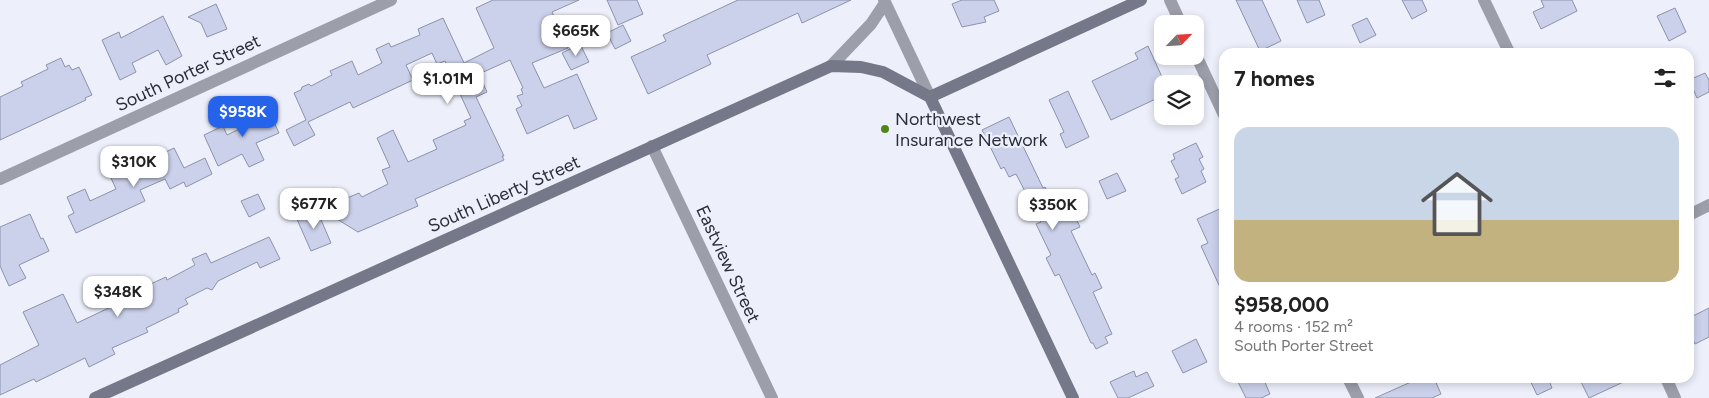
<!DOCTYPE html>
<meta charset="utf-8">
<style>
body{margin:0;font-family:Figtree,sans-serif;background:#f2f2f2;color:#222;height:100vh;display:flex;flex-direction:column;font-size:19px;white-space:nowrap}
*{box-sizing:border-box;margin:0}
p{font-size:16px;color:#767676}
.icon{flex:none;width:28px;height:28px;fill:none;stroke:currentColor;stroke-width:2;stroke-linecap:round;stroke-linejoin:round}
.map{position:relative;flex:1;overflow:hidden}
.panel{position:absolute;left:1219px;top:48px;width:475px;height:335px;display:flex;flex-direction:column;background:#fff;border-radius:15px;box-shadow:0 2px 8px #0003}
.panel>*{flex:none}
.needle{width:32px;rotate:65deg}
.tools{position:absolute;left:1154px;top:15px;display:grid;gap:10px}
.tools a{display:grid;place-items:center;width:50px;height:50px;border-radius:10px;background:#fff;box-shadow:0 2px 8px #0003;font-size:25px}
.price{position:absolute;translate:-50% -42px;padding:0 11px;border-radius:10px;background:#fff;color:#222;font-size:16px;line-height:32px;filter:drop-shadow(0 1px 2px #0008)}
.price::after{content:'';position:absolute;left:50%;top:30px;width:15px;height:11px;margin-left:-8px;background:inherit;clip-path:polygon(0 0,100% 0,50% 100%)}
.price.active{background:#2563eb;color:#fff}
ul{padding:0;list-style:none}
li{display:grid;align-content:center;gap:10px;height:265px;padding:0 15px}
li+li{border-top:1px solid #e0e0e0}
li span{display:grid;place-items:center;height:155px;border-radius:15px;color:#555}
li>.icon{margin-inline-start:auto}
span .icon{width:90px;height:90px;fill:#fffc;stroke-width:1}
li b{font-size:21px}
h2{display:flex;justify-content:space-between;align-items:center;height:60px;padding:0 15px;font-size:21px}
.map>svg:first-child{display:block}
.building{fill:#cbd1eb;stroke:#8b92aa}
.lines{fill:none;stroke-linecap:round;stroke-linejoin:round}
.minor{stroke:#9c9faa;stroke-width:12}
.tertiary{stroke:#9c9faa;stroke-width:12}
.secondary{stroke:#747888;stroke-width:12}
.poi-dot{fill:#538418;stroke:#edf0fb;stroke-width:2}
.labels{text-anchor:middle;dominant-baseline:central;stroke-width:4.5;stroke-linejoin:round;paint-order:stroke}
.street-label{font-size:18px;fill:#2b2e38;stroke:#edf0fb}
.poi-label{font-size:18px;fill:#2b2e38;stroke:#edf0fb;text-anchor:start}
</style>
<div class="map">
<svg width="1709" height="398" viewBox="0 0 1709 398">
<rect width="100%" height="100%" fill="#edf0fb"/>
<path class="building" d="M493,0H579L552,12L568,48L532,63L544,88L577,74L597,119L574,129L568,115L527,134L516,109L522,106L517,96L523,94L521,89L523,88L510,60L479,74L487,92L476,97L504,156H502L504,160L415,199L418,206L358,232L306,200L334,188L340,201L359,193L362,197L388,184L382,170L390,167L377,138L393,130L408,162L437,149L433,140L466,125L464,121L471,118L445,61L437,64L432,53L406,65L413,80L353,108L350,102L308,122L315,135L294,146L286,130L306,120L294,93L301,90L302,87L309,84L311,86L332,75L330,71L352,61L358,75L382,63L376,49L389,43L391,47L420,35L418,29L443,18L464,63L494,48L476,8Z
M607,0H637L643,14L618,25Z
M738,0H851L802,23L798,13L707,55L711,64L648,94L631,57L666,41L663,35Z
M962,0H994L999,11L984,17L986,22L962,27L952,4Z
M1236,0H1262L1281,41L1260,51Z
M1297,0H1319L1325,15L1307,23Z
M1402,0H1422L1427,11L1412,19Z
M1541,0H1572L1577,11L1541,29L1533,12L1544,7Z
M216,4L227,29L207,37L201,23L188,17Z
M1675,8L1686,32L1669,41L1657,16Z
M163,16L182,56L166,65L158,50L132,63L136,72L120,80L102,40L119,32L121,38Z
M1367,18L1376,35L1360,43L1352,25Z
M623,25L631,41L615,49L607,33Z
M580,44L589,62L571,70L562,53Z
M1148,46L1162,77V96L1111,120L1092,81L1138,59L1135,53Z
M61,58L65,67L69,65L72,70L79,67L92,95L85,98L86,100L0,140V97L23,86L21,82L48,69L46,65Z
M1705,73L1709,80V92L1697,98L1689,80Z
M1068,91L1089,137L1066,148L1060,134L1064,132L1049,100Z
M264,101L279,133L256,143L264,160L249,167L242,154L218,166L204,135L223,126L227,135L252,123L245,109Z
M1009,117L1043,188L1045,187L1060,213L1071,208L1080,227L1071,231L1092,275L1095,273L1102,288L1093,292L1112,334L1105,337L1108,343L1096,349L1093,343H1091L1059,274L1055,276L1046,258L1051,255L1036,224L1041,222L1016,174L1009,177L1004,167L1001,169L982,130Z
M1196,143L1203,157L1199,159L1204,169L1201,171L1206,182L1182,194L1175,179L1179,177L1171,161L1175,159L1173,154Z
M174,148L184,168L205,158L212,174L186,187L184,182L170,189L165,179L140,190L145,201L76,233L68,216L74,213L67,197L85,189L90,201L116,189L111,178Z
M1117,173L1126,191L1107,199L1099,181Z
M258,194L265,209L249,217L241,201Z
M1224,207V296L1201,246L1208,243L1197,219Z
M316,208L331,243L311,251L296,217Z
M30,214L41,239L43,238L49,251L19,265L26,278L9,286L0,266V227Z
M269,237L280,259L260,268L257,262L218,281L212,290L207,288L185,299L188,304L178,309L179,312L146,328L148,332L112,348L115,354L89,367L85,358L36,382L34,379L0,395V365L39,345L23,312L63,294L77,323L113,306L111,302L166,277L167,280L195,265L192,259L206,253L211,263Z
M1709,308V337L1695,344L1689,330V318Z
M1196,339L1207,362L1183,373L1172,351Z
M1134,371L1136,377L1147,372L1154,386L1128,398H1118L1110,382Z
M1236,378H1263L1270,394L1261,398H1246Z
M1420,378H1434L1441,394L1432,398H1375Z
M1529,378H1548L1552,388L1537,395Z
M1579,378H1632L1589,398Z"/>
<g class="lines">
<path class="minor" d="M1170,0L1181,24
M1484,0L1509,52
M1195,53L1224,115
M652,146L772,398
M0,179L391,0
M1689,215L1709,205
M1348,378L1358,398
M1666,378L1675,398"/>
<path class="tertiary" d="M884,0L930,97
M831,66L871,24L885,3"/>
<path class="secondary" d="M930,97L1073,398
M930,97L1141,0
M95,398L831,66L861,67L883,72L930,97"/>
</g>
<circle class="poi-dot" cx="885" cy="129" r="5"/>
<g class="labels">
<g class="street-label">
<text transform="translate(188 73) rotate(-25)">South Porter Street</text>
<text transform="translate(504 194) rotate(-24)">South Liberty Street</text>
<text transform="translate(728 264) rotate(65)">Eastview Street</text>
</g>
<g class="poi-label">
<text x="895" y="119">Northwest<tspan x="895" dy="21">Insurance Network</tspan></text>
</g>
</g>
</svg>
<div class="tools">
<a><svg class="needle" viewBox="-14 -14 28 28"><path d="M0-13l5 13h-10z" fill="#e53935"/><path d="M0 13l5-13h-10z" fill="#767676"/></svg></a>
<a><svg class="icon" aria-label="layers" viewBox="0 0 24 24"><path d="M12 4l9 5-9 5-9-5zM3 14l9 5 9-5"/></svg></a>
</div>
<b class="price" style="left:576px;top:57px">$665K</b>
<b class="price" style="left:448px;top:105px">$1.01M</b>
<b class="price active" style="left:243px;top:138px">$958K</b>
<b class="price" style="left:134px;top:188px">$310K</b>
<b class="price" style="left:314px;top:230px">$677K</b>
<b class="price" style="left:1053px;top:231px">$350K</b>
<b class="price" style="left:118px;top:318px">$348K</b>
<section class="panel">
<h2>7 homes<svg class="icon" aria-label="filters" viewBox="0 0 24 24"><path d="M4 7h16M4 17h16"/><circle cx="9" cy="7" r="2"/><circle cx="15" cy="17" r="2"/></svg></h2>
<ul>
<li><span style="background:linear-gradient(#c9d6e8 60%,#c2b280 0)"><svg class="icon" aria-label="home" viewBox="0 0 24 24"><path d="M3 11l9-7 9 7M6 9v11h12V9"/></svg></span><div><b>$958,000</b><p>4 rooms · 152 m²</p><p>South Porter Street</p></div></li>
</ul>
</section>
</div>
